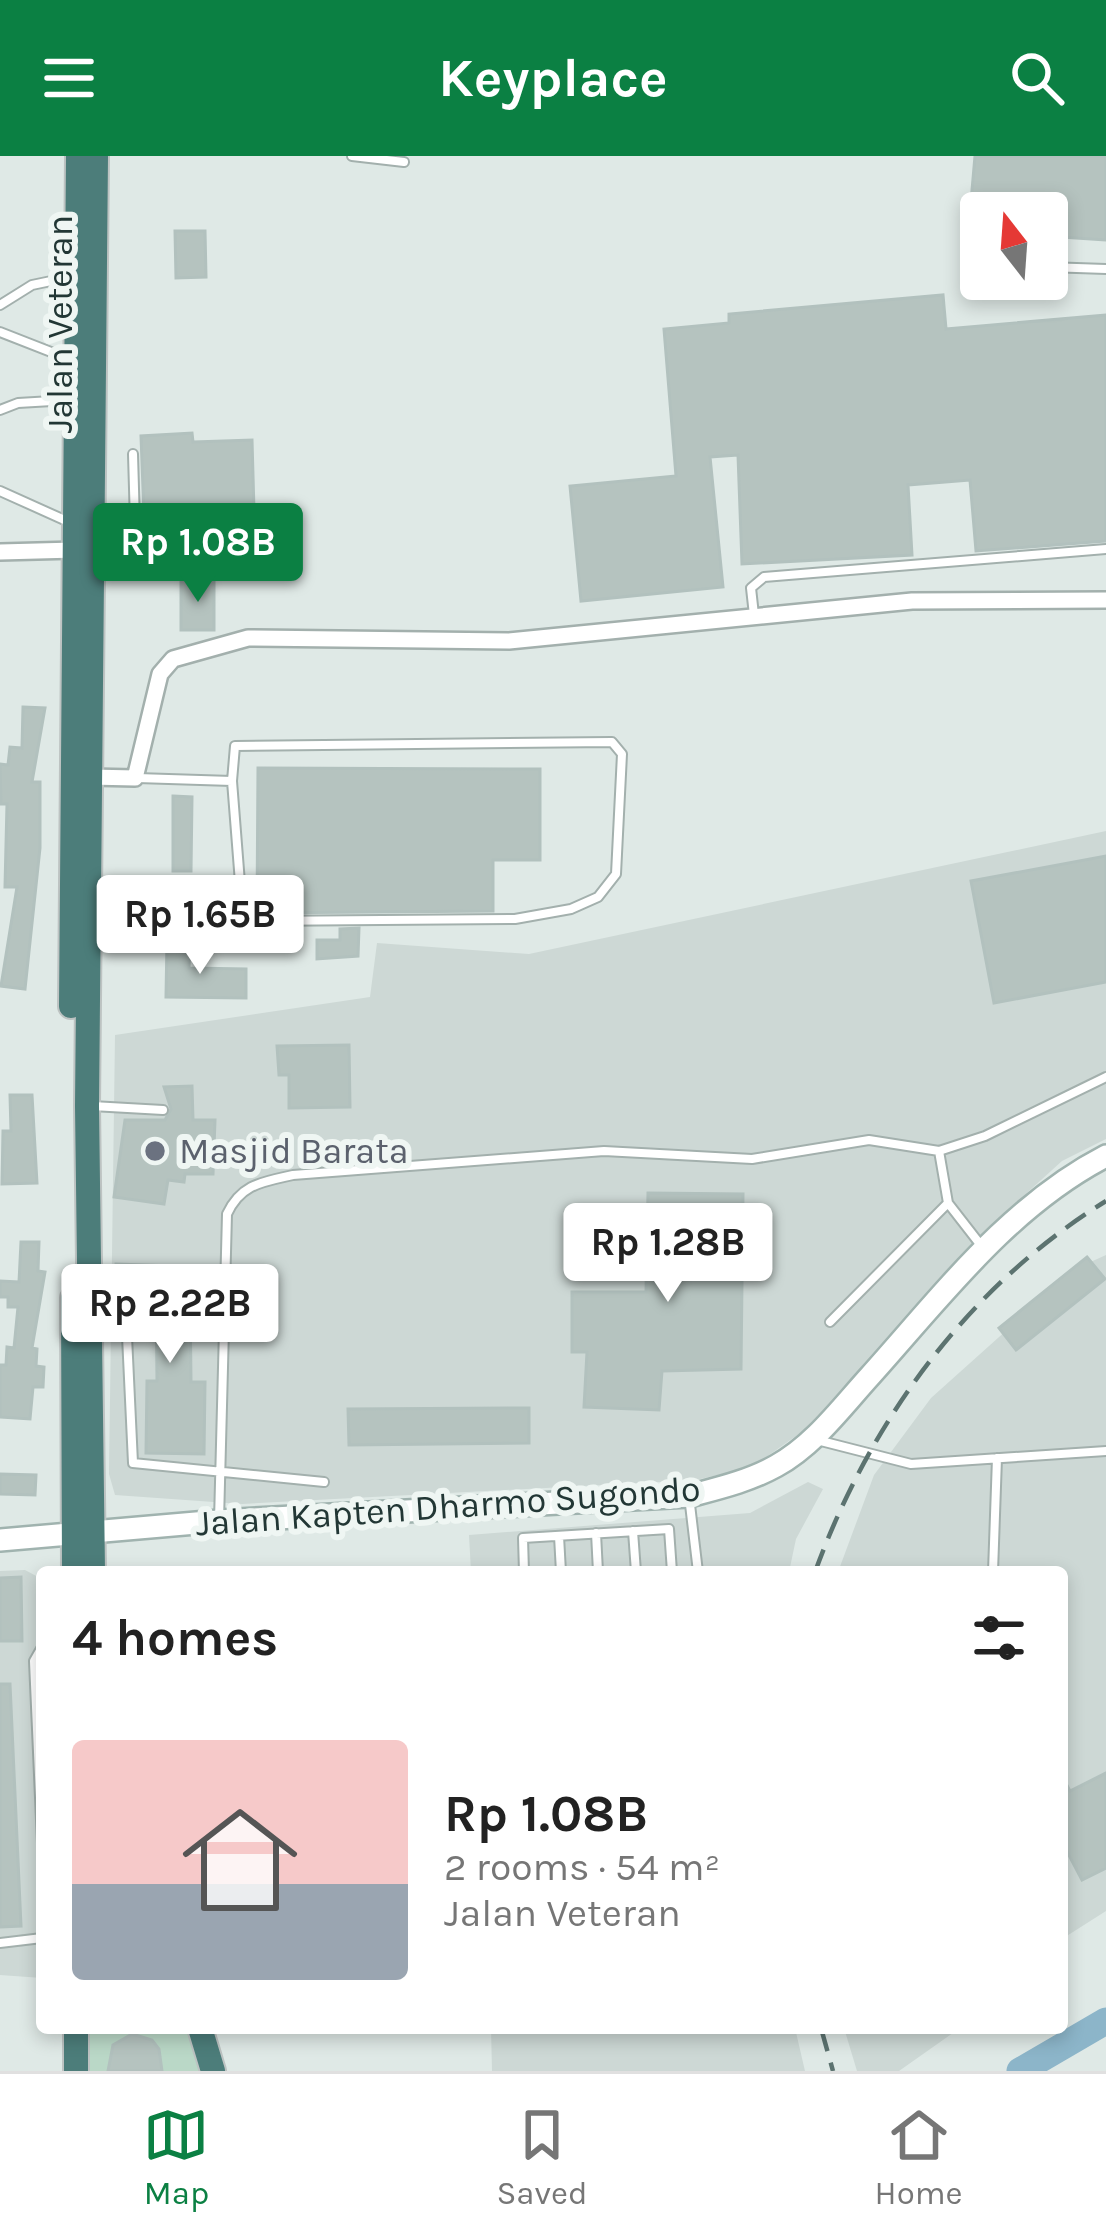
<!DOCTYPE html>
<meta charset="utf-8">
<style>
body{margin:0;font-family:Karla,sans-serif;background:#f2f2f2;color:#222;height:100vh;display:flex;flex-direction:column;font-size:45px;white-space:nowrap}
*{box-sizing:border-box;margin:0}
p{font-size:39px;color:#767676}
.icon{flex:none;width:66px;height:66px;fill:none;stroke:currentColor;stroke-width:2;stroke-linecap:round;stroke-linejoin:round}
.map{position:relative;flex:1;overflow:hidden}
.drawer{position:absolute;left:36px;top:1410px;width:1032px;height:468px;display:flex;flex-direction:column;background:#fff;border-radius:12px;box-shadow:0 6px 18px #0003}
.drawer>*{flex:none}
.needle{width:78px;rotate:343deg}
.controls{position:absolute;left:960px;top:36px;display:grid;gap:24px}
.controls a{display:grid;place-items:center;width:108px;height:108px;border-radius:12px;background:#fff;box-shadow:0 6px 18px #0003;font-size:60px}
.price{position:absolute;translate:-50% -102px;padding:0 27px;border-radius:12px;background:#fff;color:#222;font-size:39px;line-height:78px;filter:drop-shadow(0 3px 6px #0008)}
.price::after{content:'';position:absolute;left:50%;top:72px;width:36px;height:27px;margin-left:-18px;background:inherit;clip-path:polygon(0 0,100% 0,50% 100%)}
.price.current{background:#0b8043;color:#fff}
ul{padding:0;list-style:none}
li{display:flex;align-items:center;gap:36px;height:300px;padding:0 36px}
li span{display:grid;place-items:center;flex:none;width:336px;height:240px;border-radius:12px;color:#555}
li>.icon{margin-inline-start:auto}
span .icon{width:144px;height:144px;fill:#fffc;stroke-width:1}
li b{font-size:51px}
h2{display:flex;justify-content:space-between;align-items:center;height:144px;padding:0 36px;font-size:51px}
header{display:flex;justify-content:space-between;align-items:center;height:156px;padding:0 36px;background:#0b8043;color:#fff;font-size:54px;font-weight:700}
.tabs{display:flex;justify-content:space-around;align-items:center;height:168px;border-top:3px solid #e0e0e0;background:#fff;font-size:33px;color:#767676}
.tabs a{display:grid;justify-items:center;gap:6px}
.tabs .current{color:#0b8043}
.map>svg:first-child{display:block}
.built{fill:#cdd8d5}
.green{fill:#bad8c7}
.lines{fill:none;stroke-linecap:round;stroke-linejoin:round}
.river{stroke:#8cb5c9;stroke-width:27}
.building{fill:#b5c3bf;stroke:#b2c1be;stroke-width:3}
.service-casing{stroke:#a3b0ad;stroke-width:12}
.minor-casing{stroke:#a3b0ad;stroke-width:20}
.secondary-casing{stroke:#a0b3af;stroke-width:26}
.trunk-casing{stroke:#bdc3c2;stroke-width:28}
.service{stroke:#fff;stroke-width:8}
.minor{stroke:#fff;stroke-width:15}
.secondary{stroke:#fff;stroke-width:21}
.trunk{stroke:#4c7d7a;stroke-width:24}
.rail{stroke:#5c7370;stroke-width:4.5;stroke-dasharray:24 12;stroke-linecap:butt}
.worship-dot{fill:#6b7280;stroke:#eff6f3;stroke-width:4.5}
.labels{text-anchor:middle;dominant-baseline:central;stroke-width:12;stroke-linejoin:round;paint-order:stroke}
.street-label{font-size:36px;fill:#223735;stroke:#eff6f3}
.worship-label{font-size:36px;fill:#5b616d;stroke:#eff6f3;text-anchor:start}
</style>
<header><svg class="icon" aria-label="menu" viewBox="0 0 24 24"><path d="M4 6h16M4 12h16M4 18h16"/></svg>Keyplace<svg class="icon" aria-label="search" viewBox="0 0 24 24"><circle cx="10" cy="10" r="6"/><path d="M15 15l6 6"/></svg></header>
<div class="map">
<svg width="1106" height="1915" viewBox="0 0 1106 1915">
<rect width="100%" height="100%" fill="#dfe9e6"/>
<path class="built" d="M1106,675V983L1062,1005L1008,1054L851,1231L803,1275L752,1311L696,1324L242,1348L115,1339L109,1318L115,879L370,841L377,787L529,798Z
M1106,1099V1755L1062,1783V1416H838L874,1319L931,1242L1075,1113Z
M808,1326L823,1333L796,1383L789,1416H471L469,1379L750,1357Z
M25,1414L42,1423V1822L0,1819V1415Z
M491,1872H795L805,1915H492Z
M844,1872H960L899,1915H857Z"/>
<path class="green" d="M87,1872H189L202,1915H88Z"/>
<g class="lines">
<path class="river" d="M1020,1915L1106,1865"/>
</g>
<path class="building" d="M975,0H1106V84L1047,80V57H970Z
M175,75H205L206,121L176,122Z
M943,139L946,173L1106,159V385L976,395L970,324L908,329L912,399L742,408L738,299L710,301L723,431L581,445L570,330L676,320L664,173L729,167V158Z
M192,277L193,286L252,284L254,355L144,359L141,280Z
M181,424H214V474H181Z
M23,551L45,552L32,626H40V692L25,833L1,830L17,731H5L7,648H1L0,608L8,609L10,591L22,592Z
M258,612L540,613V704H493V755L257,757Z
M173,640L192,641L191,715H173Z
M1106,700V826L994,847L971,725Z
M359,772L358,800L317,803V784H340V773Z
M167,785H190L189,812L246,813V842L166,841Z
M349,889L350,951L289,952V919H279L277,890Z
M192,930L193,964H215L213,1018H185L184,1026L168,1024L164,1048L114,1041L125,964H165L171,953L164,931Z
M10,939H32L37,1027L2,1028L3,975H11Z
M648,1037L743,1038L741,1213L662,1215L659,1254L584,1251L587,1196H572V1136H646Z
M21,1086H39L38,1115L45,1116L32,1192L37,1193L36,1210L44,1211L43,1231H33L30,1263L0,1261V1209H6L7,1191L14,1192L18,1151H8V1141H0V1125L19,1126Z
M1087,1101L1105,1123L1016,1194L999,1172Z
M116,1108L171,1110L170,1135H190L191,1226H205L204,1298L146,1297L147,1225H157L156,1134L115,1133Z
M529,1252V1287L349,1289L348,1253Z
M0,1318L36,1319L35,1339L0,1338Z
M21,1421L22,1485H0V1422Z
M0,1528H10L21,1770L0,1771Z
M1106,1617V1712L1082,1724L1062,1686V1620L1070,1635Z
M132,1878L152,1884L159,1893L162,1915H108L113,1889Z"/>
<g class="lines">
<defs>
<path id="service" d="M352,0L404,6
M973,109H981
M1047,111L1106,113
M0,149L32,129L70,121
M0,176L69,203
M0,254L18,247L69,244
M133,298L135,367
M0,335L69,366
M95,368L247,365
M754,459L751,432L764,421L1106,393
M612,586L622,598L616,718L598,741L571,753L515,763L243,765L232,625L235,590Z
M137,622L232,625
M92,950L163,954
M939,995L985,980L1106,921
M126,1159L133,1307L324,1326
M830,1166L948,1047
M817,1284L911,1308L1106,1295
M689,1340L698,1416
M219,1365L227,1058C241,1028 262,1026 293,1019L604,995L752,1003L869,984L939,995L948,1047L983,1092
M633,1375L636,1416
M596,1377L598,1416
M559,1380L561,1416
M524,1416L523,1382L669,1373L672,1416
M993,1416L997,1302
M42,1491L34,1505L42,1687
M0,1787L42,1782"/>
<path id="minor" d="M0,396L75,394
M90,621L135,622L160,518L173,503L248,482L509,485L912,445L1106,444"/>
<path id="secondary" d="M0,1384L219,1365L689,1340C719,1332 749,1325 776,1310C814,1289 841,1252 870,1220C941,1141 1009,1050 1106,1000"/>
<path id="trunk" d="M71,850L78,0
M73,1142L74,1416
M93,1416L87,950L96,0
M76,1872V1915
M200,1872L213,1915"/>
</defs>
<use href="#service" class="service-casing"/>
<use href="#minor" class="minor-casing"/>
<use href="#secondary" class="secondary-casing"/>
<use href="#trunk" class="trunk-casing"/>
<use href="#service" class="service"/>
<use href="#minor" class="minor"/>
<use href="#secondary" class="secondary"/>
<use href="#trunk" class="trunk"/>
<path class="rail" d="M815,1416C870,1265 968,1130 1106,1045
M821,1872L833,1915"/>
</g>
<circle class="worship-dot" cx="155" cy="995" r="12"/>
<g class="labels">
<g class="street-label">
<text transform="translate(60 168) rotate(-90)">Jalan Veteran</text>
<text transform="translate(448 1350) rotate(-4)">Jalan Kapten Dharmo Sugondo</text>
</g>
<g class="worship-label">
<text x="179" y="995">Masjid Barata</text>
</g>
</g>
</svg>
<div class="controls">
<a><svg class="needle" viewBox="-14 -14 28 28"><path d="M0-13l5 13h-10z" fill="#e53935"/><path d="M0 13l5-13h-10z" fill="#767676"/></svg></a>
</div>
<b class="price current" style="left:198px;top:449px">Rp 1.08B</b>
<b class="price" style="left:200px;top:821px">Rp 1.65B</b>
<b class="price" style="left:668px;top:1149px">Rp 1.28B</b>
<b class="price" style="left:170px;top:1210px">Rp 2.22B</b>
<section class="drawer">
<h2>4 homes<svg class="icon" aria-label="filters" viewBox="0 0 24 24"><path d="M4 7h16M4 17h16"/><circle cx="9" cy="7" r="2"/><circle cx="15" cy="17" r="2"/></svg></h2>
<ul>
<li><span style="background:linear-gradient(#f6c9c9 60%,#9aa5b1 0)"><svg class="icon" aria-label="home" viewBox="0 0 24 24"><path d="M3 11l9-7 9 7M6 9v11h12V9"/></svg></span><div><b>Rp 1.08B</b><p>2 rooms · 54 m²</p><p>Jalan Veteran</p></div></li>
</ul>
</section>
</div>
<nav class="tabs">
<a class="current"><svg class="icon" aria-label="map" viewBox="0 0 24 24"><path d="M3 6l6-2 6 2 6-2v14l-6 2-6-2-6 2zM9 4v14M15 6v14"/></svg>Map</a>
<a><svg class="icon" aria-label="saved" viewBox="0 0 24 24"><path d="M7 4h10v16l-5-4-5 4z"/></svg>Saved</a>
<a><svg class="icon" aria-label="home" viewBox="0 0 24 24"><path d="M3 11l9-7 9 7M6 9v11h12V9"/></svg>Home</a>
</nav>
